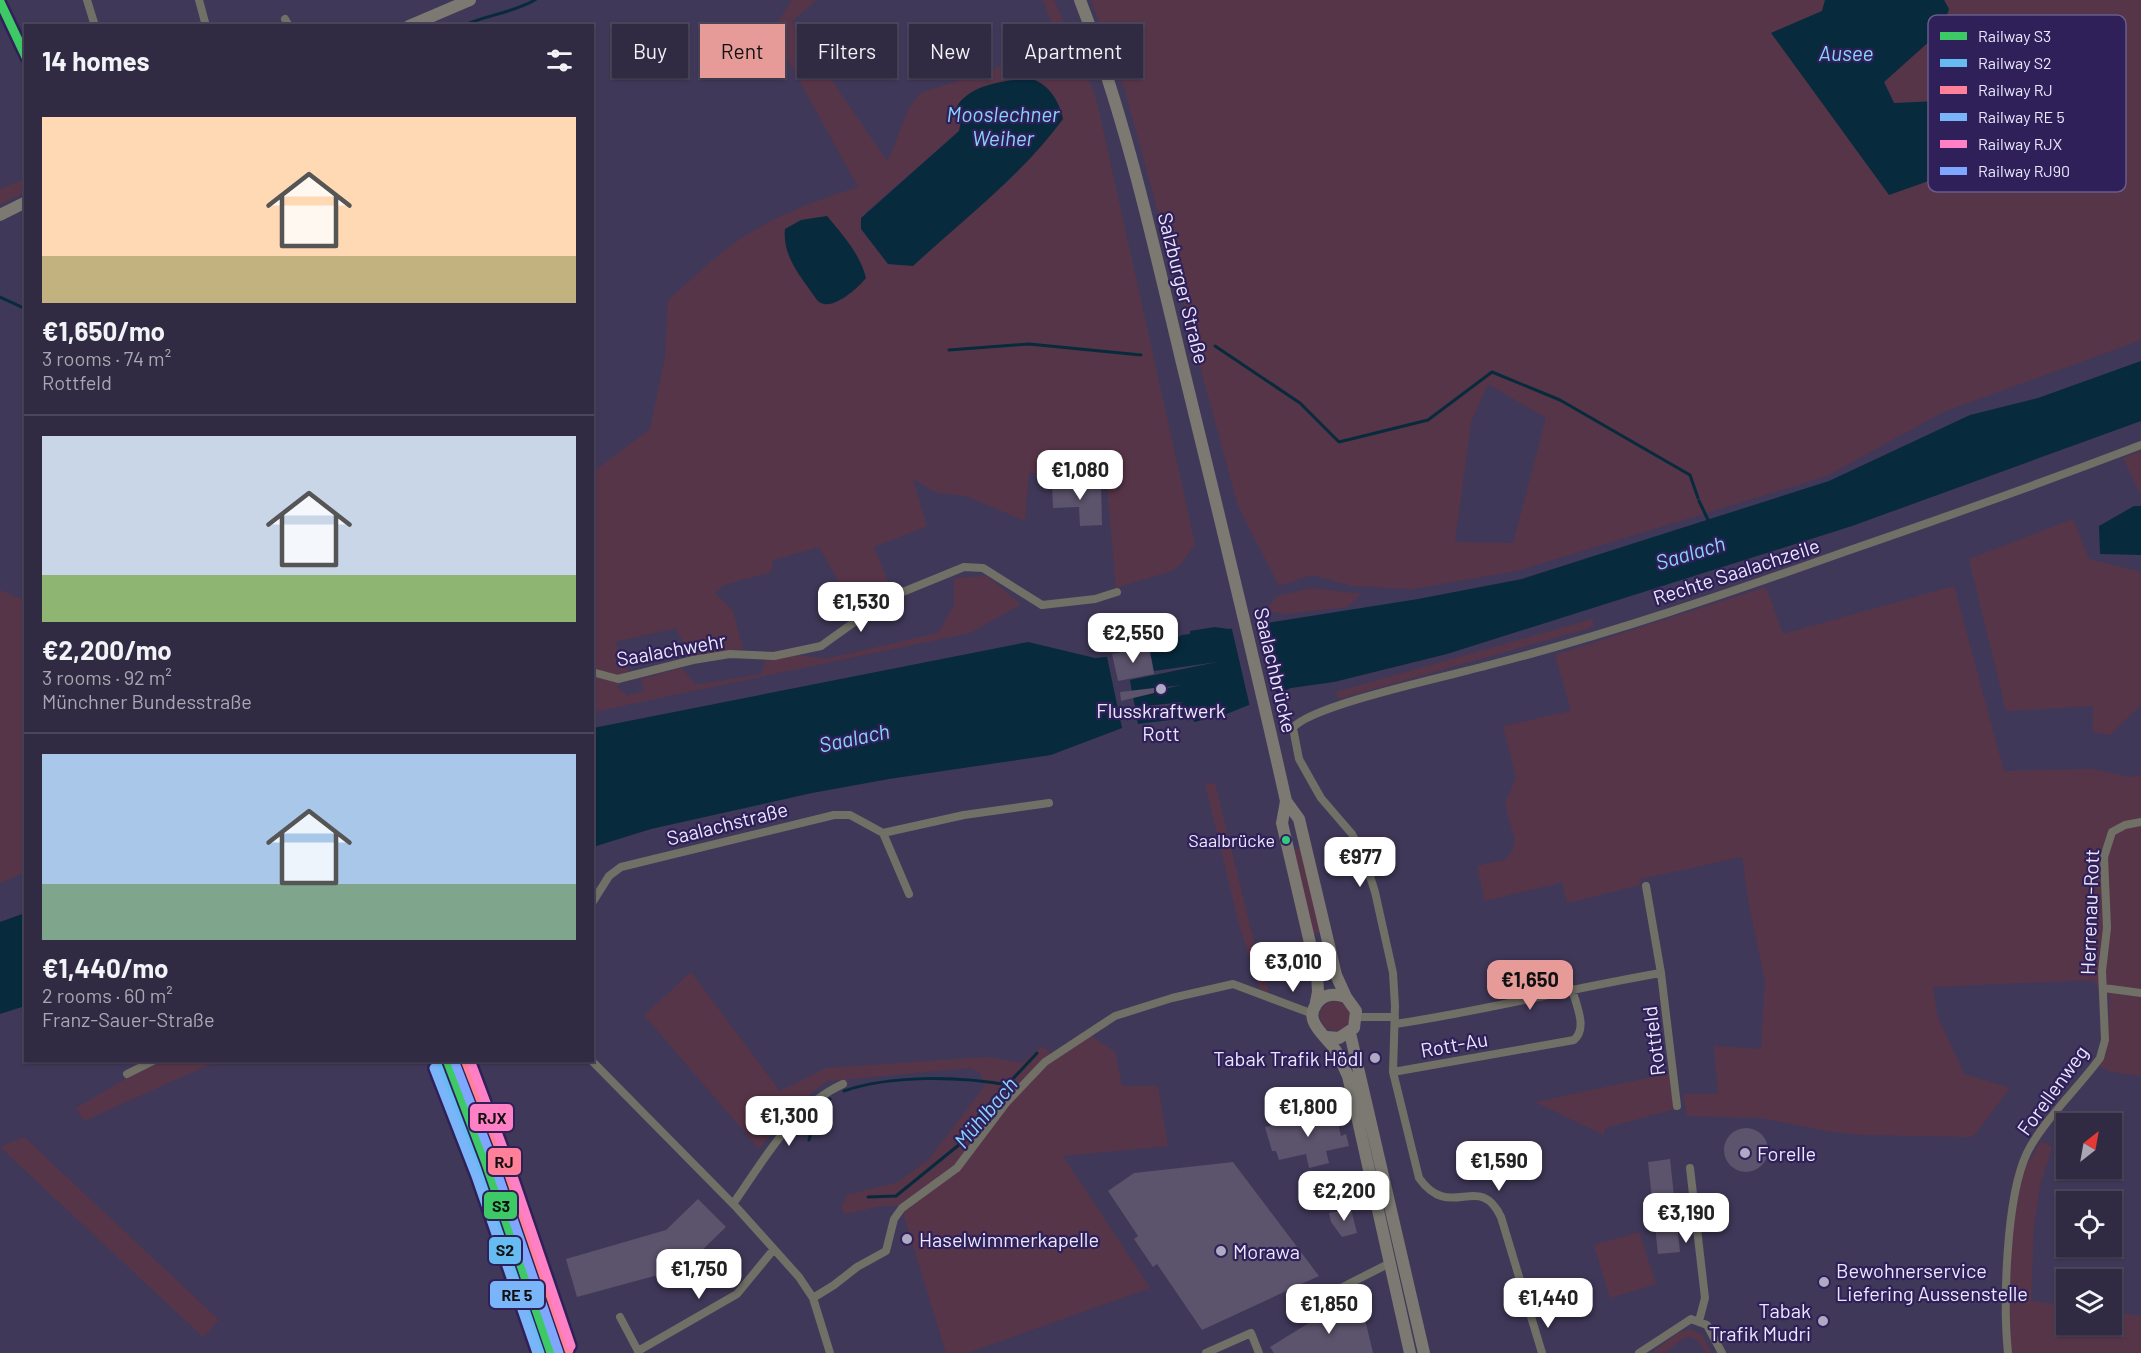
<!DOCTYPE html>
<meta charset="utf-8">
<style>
body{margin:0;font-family:Barlow,sans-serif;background:#383249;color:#f1f3f6;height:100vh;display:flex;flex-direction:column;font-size:22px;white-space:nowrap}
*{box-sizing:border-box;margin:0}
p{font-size:20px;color:#a8a7b2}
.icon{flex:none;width:33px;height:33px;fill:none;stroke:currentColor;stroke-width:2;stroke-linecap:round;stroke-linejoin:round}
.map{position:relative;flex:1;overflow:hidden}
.side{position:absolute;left:24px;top:24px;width:570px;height:1038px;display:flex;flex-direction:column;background:#302a42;border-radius:0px;box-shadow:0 2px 4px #0004,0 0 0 2px #4b465b}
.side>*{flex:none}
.banner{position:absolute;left:612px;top:24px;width:570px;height:54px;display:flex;gap:12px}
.needle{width:39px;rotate:31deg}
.tools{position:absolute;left:2056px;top:1113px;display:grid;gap:12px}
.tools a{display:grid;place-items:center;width:66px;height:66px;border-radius:0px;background:#302a42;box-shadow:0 2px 4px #0004,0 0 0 2px #4b465b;font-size:30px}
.price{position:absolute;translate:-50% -51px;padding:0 14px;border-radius:12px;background:#fff;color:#222;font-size:20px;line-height:39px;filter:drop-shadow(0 2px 3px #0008)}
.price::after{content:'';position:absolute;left:50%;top:36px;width:18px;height:14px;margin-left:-9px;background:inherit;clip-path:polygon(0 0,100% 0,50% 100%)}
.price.current{background:#e69b98;color:#111}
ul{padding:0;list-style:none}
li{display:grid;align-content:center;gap:12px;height:318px;padding:0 18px}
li+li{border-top:2px solid #4b465b}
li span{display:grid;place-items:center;height:186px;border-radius:0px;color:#555}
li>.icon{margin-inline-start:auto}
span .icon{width:108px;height:108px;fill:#fffc;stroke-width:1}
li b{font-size:26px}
h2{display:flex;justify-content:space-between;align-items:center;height:72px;padding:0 18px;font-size:26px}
.chip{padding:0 21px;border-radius:0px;background:#302a42;box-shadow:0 2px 4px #0004,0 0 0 2px #4b465b;font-size:21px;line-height:54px}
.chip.current{background:#e69b98;color:#111}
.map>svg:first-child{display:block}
.green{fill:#573548;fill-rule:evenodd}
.water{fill:#072a3d}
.pier{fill:#403858}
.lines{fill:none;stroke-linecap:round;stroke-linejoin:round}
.stream{stroke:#072a3d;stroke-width:3}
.building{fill:#5c536c}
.street{stroke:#707066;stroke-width:8}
.primary{stroke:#7b7971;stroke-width:12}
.rail-1-casing{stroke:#302059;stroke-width:14}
.rail-2-casing{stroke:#302059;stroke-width:14}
.rail-3-casing{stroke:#302059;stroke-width:14}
.rail-4-casing{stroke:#302059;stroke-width:14}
.rail-5-casing{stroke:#302059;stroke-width:14}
.rail-6-casing{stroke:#302059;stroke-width:14}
.rail-1{stroke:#3ec967;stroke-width:9}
.rail-2{stroke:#66bbf2;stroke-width:9}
.rail-3{stroke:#ff8098;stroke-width:9}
.rail-4{stroke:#7ab4f9;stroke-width:9}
.rail-5{stroke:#ff80c5;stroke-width:9}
.rail-6{stroke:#80a7ff;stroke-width:9}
.poi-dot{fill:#aeaac3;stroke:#302059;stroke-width:2}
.bus-dot{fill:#33ca7d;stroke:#302059;stroke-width:2}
.labels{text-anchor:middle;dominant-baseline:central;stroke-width:4.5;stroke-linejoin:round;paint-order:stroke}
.bus-label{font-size:18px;fill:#eae7fd;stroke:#302059;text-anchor:end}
.street-label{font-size:20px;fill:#eae7fd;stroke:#302059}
.poi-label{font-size:20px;fill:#eae7fd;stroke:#302059;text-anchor:start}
.water-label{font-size:21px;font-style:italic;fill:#86d4fc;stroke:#302059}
.key{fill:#302059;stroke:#685c8a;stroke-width:1.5}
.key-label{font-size:16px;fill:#eae7fd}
.line-badge{stroke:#302059;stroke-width:2}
.pale-badge-label{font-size:16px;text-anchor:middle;font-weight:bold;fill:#111}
</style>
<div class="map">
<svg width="2141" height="1353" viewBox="0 0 2141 1353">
<rect width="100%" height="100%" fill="#403858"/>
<path class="green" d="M792,0H816L792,22L887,161C900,140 902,110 921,93L1018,61L1059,43L1043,0H1054L1096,98L1195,544L1182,563L1172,571L1116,588L1106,475L1029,473L1025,521L966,496L937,493L913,479L927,526L874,547L888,582L857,614L819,547L773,560L771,572L724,585L715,593L733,611L743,649L690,656L676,628L615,642L630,674L617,687L628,696L644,690L641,679L682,668L696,685L761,674L769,651L825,659L938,633L954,605V578L987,576L1021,604L970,633L593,712V472L650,429L665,358L668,300C686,284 703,268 721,253C759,222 810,202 858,187L772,31ZM960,110L1063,119L1010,179L913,265L888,264L861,229L865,213L959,131L962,116Z
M1091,0H1825L1822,11L1771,33L1894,103L1884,81L1941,31L1949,9L1944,0H2141V340L1943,412L1827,476L1517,571L1412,589L1352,586L1312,575L1279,586L1238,506L1125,90ZM1488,384L1546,418L1513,543L1455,542L1471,422Z
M25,179V192L0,205V189Z
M2141,451V496L2123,458Z
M2073,519L2089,559L2141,572V705L2110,735L2093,732V706L2006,711L1969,559Z
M1954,586L2004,771L2091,769L2131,777L2141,775V1076L2111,1072L2099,1066L2106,1052L2110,997L2092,980L1933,987L1937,1015L1964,1074L2010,1088L1973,1137L1866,1135L1826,1131L1761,1118L1687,1116L1683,1094H1718L1714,1046L1761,1049L1765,981L1749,905L1742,857L1640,879V885L1567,903L1562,882L1485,901L1477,866L1504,860L1512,852L1515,841L1505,804L1516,777L1503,726L1571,711L1555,655L1766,587L1783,634Z
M1312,588L1362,594L1347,607L1285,614L1265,611L1277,596Z
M0,590L26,601L25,872L0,883Z
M1592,619L1594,627L1338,699L1336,692Z
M1215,783L1250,926L1269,993L1260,989L1240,928L1205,784Z
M1301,848L1320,933L1314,934L1293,850Z
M691,972L780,1091L826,1068L987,1057L1022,1063L1042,1046L1052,1054L1083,1031L1115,1052L1122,1086H1158L1168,1146L1063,1156L1150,1288L967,1353H946L901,1206H881L845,1214L841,1208L847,1195L898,1182L929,1159L984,1087L981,1074L971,1068L827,1081L791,1109L759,1149L644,1015Z
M1320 1016a15 15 0 1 1 30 0a15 15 0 1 1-30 0Z
M164,1061H217L84,1121L76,1108L130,1076Z
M1671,1073L1675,1109L1605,1128L1604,1135L1535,1102Z
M24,1137L219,1320L203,1337L0,1147Z
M2041,1141L2052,1147L2040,1186L2034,1225L2031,1301L2067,1306V1324H2112V1312L2141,1316V1353H2004C2000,1298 2004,1226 2015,1172L2028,1163Z
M1639,1232L1656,1284L1610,1298L1594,1245Z
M1690,1329L1702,1335L1711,1352L1706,1353C1691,1327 1684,1337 1666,1353H1651L1678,1333Z"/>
<path class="water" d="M1825,0H1944L1949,9L1941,31L1884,82L1894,103L1939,101L1968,167L1889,195L1771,33L1822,11Z
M1027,78C1047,81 1059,100 1063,119C1022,175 964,219 913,266L888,264L861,229V218L959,131L962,116L957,106C972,84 1002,82 1027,78Z
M827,216C843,235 860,254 866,278C857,289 830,314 817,300C802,278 782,257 785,229L801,220Z
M2141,361V421L1852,526L1447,654L1334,682L1291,688L1224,715L1194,722L1193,717L1138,724L1136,714L1184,702L1135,707L1133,697L1181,685L1132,692L1130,680L1217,662L1154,671L1150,651L1182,635L1190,634V631L1215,627L1229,629L1418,599L1522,579L1829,481L1970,415L2038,398Z
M2134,506H2141V555L2100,554L2099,526Z
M1028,642L1095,658L1107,657L1122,728L1051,755L889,779L812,793L651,829L593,847V728Z
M25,913V1006L0,1014V922Z"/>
<path class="pier" d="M1260,621L1277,696L1250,707L1231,625Z"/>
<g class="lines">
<path class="stream" d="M462,26C486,15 512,13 535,0
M0,297L26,309
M1215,346L1300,403L1339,442L1428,420L1492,372L1560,400L1690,475L1698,498
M949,350L1029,344L1141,355
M1699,501L1710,524
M844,1091C890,1075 959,1076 1007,1085
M809,1140L815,1117L830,1099
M868,1197L896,1196L960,1144L979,1115L1037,1053"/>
</g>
<path class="building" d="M1101,483L1102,525L1080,526L1079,507L1053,508L1052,484Z
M1149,647L1154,674L1118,681L1112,654Z
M1154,688V693L1121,701L1120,692Z
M1335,1110L1341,1136L1346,1134L1349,1146L1326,1151L1329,1163L1309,1168L1306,1154L1279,1160L1276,1151H1272L1265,1127Z
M1724 1150a22 22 0 1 1 44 0a22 22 0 1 1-44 0Z
M1670,1159L1680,1252L1658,1254L1648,1162Z
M1233,1162L1319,1276L1202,1330L1157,1264L1153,1267L1134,1239L1138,1236L1108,1191L1134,1173Z
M698,1199L726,1227L694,1258L690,1254L667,1266L669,1272L577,1297L566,1259L666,1230Z
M1351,1209L1357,1233L1342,1237L1331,1222L1329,1213Z
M1336,1306L1339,1312L1359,1308L1361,1316L1364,1315L1373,1353H1274L1270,1347Z"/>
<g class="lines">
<path class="street" d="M87,0L95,26
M199,0L206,26
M285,19L289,26
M592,672L618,679L693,660L730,654L774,656L821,646L888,598L964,567L983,568L1042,605L1095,599L1117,592
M883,833L909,894
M1646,886L1661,973L1677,1106
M592,903L609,876L621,867L834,815H850L883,833L964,815L1049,803
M2104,988L2141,993
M1357,1017H1395
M1395,1024C1484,1011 1572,988 1661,973
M591,1060L737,1208L799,1277L813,1298L830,1353
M1393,1072L1574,1040C1588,1028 1576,1005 1572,989
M127,1074L155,1060
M1690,1168L1705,1298L1699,1321
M733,1204C765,1159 791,1108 843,1084
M1329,1294L1384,1266L1391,1265
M813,1298L834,1285L857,1267L886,1251L894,1219L902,1208L957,1168L1006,1103L1045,1062L1115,1016L1172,998L1233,984L1313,1014
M620,1317L638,1351L737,1294L774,1249
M1206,1353L1251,1333L1259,1353
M1542,1353L1501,1217C1479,1170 1451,1223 1419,1178L1393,1072L1395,1006L1393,973L1375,892L1364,857L1352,834L1321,798L1299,759L1293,728C1310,705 1454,675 1489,665C1610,634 1729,593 1847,551C1946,517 2044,482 2141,445
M1639,1353L1691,1319L1707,1325L1722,1353
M2008,1353C2003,1304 2006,1197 2027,1153C2042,1122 2079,1087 2100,1058L2105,1040L2102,971L2107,928L2104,857L2112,832L2125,825L2141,822"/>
<path class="primary" d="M1080,0C1125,116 1152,238 1181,359C1217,506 1253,653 1286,801L1282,823L1317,973L1318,992L1315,1007
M409,26L470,0
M0,215L26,202
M1286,801L1299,819L1336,975L1346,997
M1350,1033L1424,1353
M1327,1037L1339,1038L1354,1028L1356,1011L1346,997C1337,994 1327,993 1320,1000C1299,1020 1327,1036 1336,1051C1341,1059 1344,1068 1348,1076L1410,1353"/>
<defs>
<path id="rail-1" d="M0,2L26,57
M447,1060L486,1163L551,1353"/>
<path id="rail-2" d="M437,1064L476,1167L540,1353"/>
<path id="rail-3" d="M465,1060L506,1166L569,1350"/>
<path id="rail-4" d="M434,1068L476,1176L537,1353"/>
<path id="rail-5" d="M470,1060L506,1156L571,1346"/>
<path id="rail-6" d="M454,1060L496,1169L559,1353"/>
</defs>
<use href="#rail-1" class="rail-1-casing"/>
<use href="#rail-2" class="rail-2-casing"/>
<use href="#rail-3" class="rail-3-casing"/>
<use href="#rail-4" class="rail-4-casing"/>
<use href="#rail-5" class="rail-5-casing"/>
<use href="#rail-6" class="rail-6-casing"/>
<use href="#rail-1" class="rail-1"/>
<use href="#rail-2" class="rail-2"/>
<use href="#rail-3" class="rail-3"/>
<use href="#rail-4" class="rail-4"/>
<use href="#rail-5" class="rail-5"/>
<use href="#rail-6" class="rail-6"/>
</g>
<g class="poi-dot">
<circle cx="1161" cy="689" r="6"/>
<circle cx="1375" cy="1058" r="6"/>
<circle cx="1745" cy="1153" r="6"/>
<circle cx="907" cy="1239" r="6"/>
<circle cx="1221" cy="1251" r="6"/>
<circle cx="1824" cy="1282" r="6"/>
<circle cx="1823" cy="1321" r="6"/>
</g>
<circle class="bus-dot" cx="1286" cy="840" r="5"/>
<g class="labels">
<g class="bus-label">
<text x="1275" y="840">Saalbrücke</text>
</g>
<g class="street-label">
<text transform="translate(1184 288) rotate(76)">Salzburger Straße</text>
<text transform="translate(1736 571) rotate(-18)">Rechte Saalachzeile</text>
<text transform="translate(671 649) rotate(-10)">Saalachwehr</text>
<text transform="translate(1276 670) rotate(77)">Saalachbrücke</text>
<text transform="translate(727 823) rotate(-14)">Saalachstraße</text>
<text transform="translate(2089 912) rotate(-88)">Herrenau-Rott</text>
<text transform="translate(1653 1041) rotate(-97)">Rottfeld</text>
<text transform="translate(1454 1044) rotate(-10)">Rott-Au</text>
<text transform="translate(2052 1090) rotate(-54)">Forellenweg</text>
</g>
<g class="poi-label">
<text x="1161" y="710" text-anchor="middle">Flusskraftwerk<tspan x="1161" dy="23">Rott</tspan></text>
<text x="1363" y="1058" text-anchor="end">Tabak Trafik Hödl</text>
<text x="1757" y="1153">Forelle</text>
<text x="919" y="1239">Haselwimmerkapelle</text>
<text x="1233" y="1251">Morawa</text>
<text x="1836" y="1270">Bewohnerservice<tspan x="1836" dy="23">Liefering Aussenstelle</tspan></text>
<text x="1811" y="1310" text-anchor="end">Tabak<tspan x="1811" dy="23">Trafik Mudri</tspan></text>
</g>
<g class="water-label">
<text x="1846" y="52">Ausee</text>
<text x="1003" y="113">Mooslechner<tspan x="1003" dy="24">Weiher</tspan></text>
<text transform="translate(1690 552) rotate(-17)">Saalach</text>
<text transform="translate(854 737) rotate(-12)">Saalach</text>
<text transform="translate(985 1112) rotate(-50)">Mühlbach</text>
</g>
</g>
<rect x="1928" y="15" width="198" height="177" rx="9" class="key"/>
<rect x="1940" y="32" width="27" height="8" fill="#3ec967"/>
<rect x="1940" y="59" width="27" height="8" fill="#66bbf2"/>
<rect x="1940" y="86" width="27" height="8" fill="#ff8098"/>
<rect x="1940" y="113" width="27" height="8" fill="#7ab4f9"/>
<rect x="1940" y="140" width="27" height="8" fill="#ff80c5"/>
<rect x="1940" y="167" width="27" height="8" fill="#80a7ff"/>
<g class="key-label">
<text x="1978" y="42">Railway S3</text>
<text x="1978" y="69">Railway S2</text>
<text x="1978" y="96">Railway RJ</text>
<text x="1978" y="123">Railway RE 5</text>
<text x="1978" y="150">Railway RJX</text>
<text x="1978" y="177">Railway RJ90</text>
</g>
<g class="line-badge">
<rect x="469" y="1103" width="45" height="29" rx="6" fill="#ff80c5"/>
<rect x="487" y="1147" width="35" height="29" rx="6" fill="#ff8098"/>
<rect x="483" y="1191" width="35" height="29" rx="6" fill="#3ec967"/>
<rect x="488" y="1236" width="34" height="29" rx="6" fill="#66bbf2"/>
<rect x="489" y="1280" width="56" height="29" rx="6" fill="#7ab4f9"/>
</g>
<g class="pale-badge-label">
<text x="492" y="1124">RJX</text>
<text x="504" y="1168">RJ</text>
<text x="501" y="1212">S3</text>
<text x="505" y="1256">S2</text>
<text x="517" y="1301">RE 5</text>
</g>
</svg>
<div class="tools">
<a><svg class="needle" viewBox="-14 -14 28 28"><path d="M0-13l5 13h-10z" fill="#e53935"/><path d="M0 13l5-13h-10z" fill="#a8a7b2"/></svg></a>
<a><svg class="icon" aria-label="locate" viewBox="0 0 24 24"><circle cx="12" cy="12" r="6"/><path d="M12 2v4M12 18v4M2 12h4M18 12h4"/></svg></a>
<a><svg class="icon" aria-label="layers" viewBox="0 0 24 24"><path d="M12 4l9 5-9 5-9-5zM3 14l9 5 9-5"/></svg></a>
</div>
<b class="price" style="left:1080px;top:501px">€1,080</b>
<b class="price" style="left:861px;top:633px">€1,530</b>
<b class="price" style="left:1133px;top:664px">€2,550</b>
<b class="price" style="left:1360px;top:888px">€977</b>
<b class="price" style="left:1293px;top:993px">€3,010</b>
<b class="price current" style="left:1530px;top:1011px">€1,650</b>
<b class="price" style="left:1308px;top:1138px">€1,800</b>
<b class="price" style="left:789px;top:1147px">€1,300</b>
<b class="price" style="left:1499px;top:1192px">€1,590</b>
<b class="price" style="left:1344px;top:1222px">€2,200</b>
<b class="price" style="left:1686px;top:1244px">€3,190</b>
<b class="price" style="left:699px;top:1300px">€1,750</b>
<b class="price" style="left:1548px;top:1329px">€1,440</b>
<b class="price" style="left:1329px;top:1335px">€1,850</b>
<div class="banner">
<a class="chip">Buy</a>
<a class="chip current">Rent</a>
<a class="chip">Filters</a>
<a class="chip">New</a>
<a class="chip">Apartment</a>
</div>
<section class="side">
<h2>14 homes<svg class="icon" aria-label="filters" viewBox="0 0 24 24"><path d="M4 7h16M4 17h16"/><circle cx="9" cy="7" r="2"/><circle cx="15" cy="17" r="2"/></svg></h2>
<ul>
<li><span style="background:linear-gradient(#ffd9b3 75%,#c2b280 0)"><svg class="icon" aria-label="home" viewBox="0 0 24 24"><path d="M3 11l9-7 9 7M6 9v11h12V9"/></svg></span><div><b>€1,650/mo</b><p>3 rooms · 74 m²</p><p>Rottfeld</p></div></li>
<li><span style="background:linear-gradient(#c9d6e8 75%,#8fb573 0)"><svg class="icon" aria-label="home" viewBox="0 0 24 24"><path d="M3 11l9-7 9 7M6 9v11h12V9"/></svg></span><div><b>€2,200/mo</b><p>3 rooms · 92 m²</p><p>Münchner Bundesstraße</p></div></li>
<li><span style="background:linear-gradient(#a9c7e8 70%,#7fa58c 0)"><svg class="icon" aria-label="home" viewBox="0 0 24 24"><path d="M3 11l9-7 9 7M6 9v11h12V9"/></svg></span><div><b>€1,440/mo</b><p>2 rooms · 60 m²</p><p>Franz-Sauer-Straße</p></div></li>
</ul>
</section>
</div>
